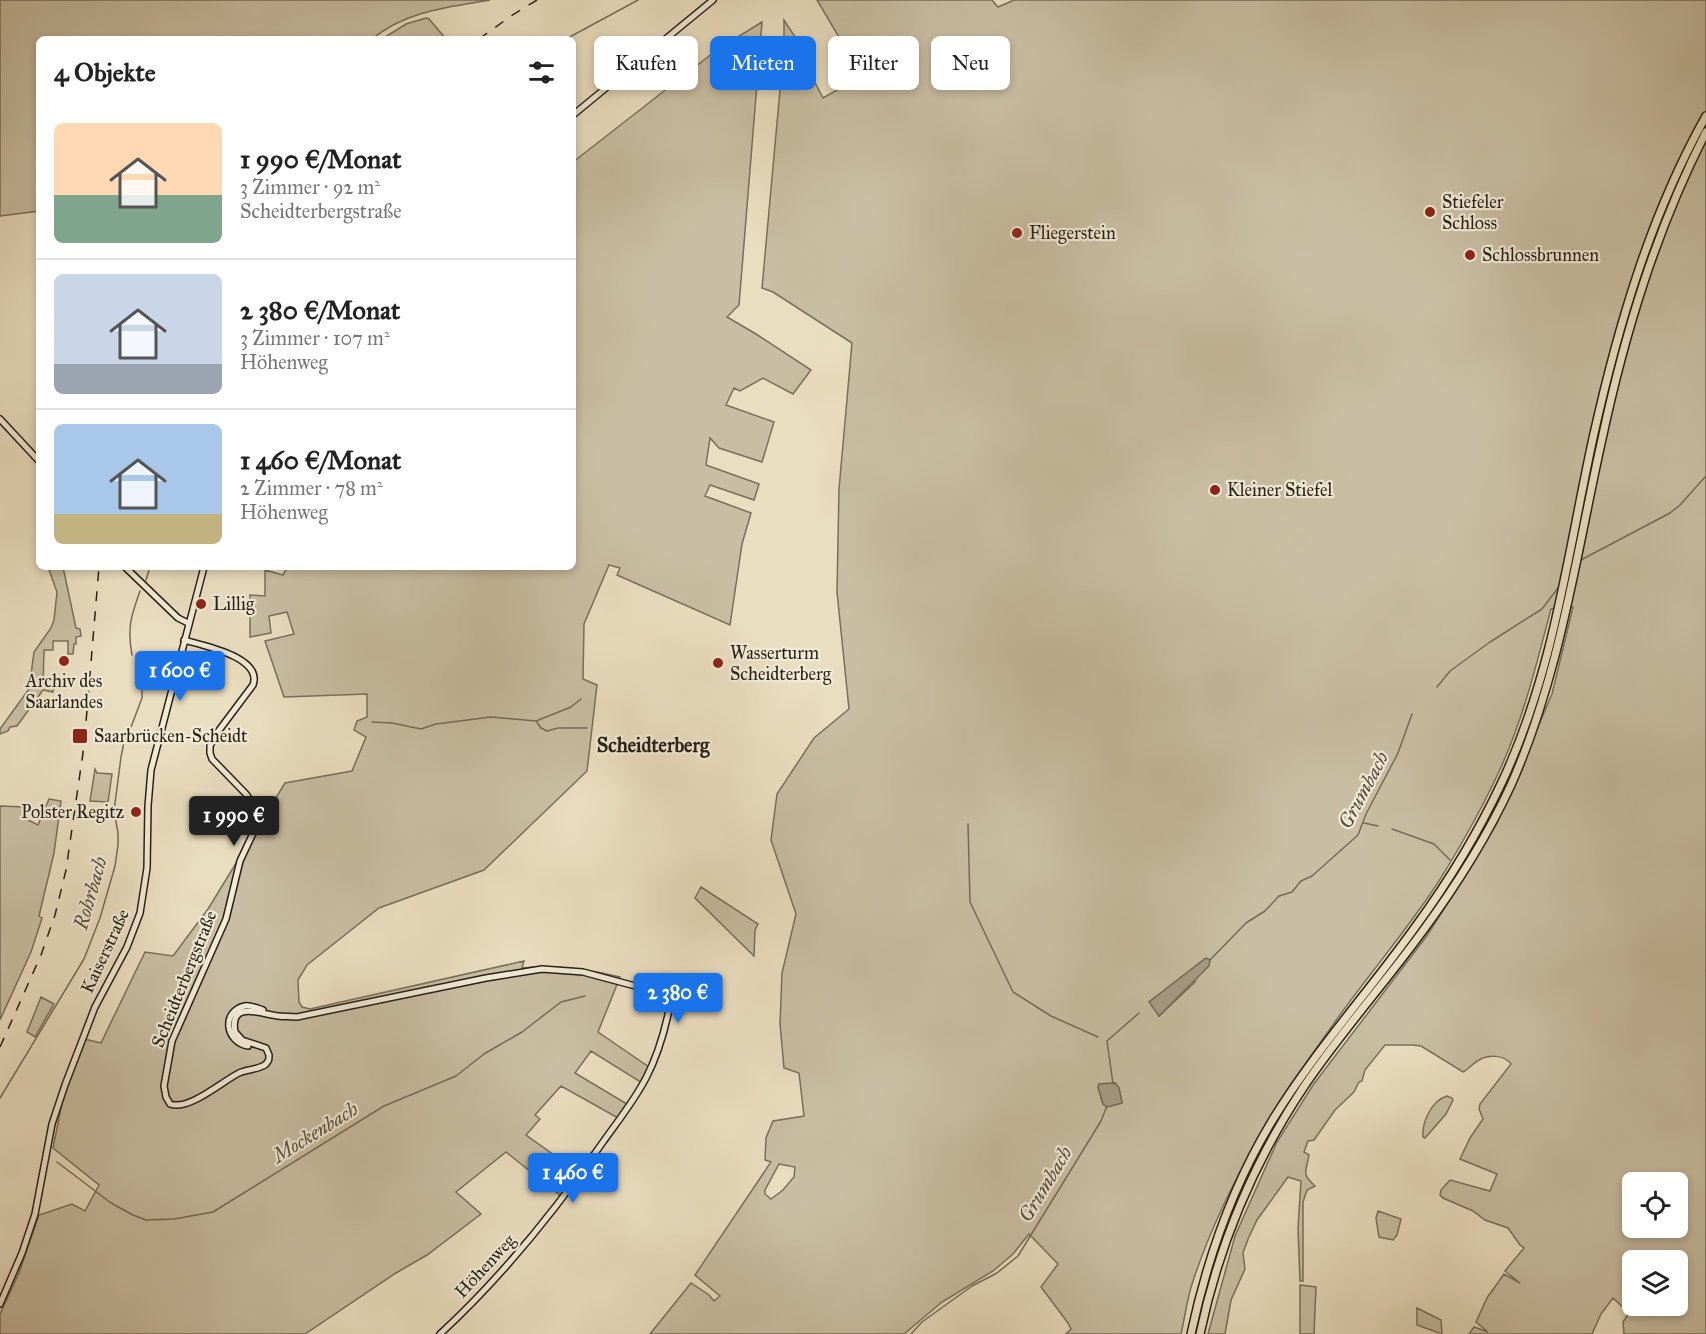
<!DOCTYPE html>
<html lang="de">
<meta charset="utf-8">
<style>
body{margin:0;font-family:"IM FELL Great Primer",serif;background:#f2f2f2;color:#222;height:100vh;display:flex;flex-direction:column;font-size:22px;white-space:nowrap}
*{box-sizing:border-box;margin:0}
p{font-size:20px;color:#767676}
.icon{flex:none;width:33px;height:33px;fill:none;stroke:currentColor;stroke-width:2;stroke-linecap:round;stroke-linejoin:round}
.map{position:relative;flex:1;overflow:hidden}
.panel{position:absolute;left:36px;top:36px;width:540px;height:534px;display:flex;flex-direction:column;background:#fff;border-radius:9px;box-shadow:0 3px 9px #0003}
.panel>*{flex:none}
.top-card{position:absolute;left:594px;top:36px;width:570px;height:54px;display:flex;gap:12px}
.controls{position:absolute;left:1622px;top:1172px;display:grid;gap:12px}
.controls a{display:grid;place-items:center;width:66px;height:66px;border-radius:9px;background:#fff;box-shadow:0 3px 9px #0003;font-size:30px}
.price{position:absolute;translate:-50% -51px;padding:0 14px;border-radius:6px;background:#1a73e8;color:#fff;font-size:20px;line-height:39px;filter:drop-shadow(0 2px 3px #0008)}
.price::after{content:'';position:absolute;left:50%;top:36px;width:18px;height:14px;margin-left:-9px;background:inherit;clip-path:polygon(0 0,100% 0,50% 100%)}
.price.active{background:#222;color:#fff}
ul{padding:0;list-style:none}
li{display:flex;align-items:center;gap:18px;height:150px;padding:0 18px}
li+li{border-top:2px solid #e0e0e0}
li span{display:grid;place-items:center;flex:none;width:168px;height:120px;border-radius:9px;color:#555}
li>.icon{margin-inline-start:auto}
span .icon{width:72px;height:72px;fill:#fffc;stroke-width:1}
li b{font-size:26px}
h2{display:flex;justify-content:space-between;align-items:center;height:72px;padding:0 18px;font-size:26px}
.pill{padding:0 21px;border-radius:9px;background:#fff;box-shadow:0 3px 9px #0003;font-size:21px;line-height:54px}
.pill.active{background:#1a73e8;color:#fff}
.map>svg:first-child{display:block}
.green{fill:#c9bea3;stroke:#786f5c;stroke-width:1.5;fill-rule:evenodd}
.water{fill:#a89d86;stroke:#746b59;stroke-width:1.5}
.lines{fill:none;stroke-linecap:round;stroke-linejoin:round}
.stream{stroke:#746b59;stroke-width:1.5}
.secondary-casing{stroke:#272016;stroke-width:8}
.highway-casing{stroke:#272016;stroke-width:10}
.secondary{stroke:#f1ead6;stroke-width:5}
.highway{stroke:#eadec0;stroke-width:7}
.rail{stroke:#272016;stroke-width:1.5;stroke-dasharray:10 10;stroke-linecap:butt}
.poi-dot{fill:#8f2418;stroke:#f1ead6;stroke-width:2}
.labels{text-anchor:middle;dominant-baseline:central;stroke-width:4.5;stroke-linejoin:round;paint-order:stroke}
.poi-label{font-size:18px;fill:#272016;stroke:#f1ead6;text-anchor:start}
.street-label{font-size:18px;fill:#272016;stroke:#f1ead6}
.neighbourhood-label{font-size:20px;font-weight:bold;fill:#272016;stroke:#f1ead6}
.water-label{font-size:20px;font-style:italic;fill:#544c3d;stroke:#f1ead6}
</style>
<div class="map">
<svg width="1706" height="1334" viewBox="0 0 1706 1334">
<rect width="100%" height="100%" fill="#eadec0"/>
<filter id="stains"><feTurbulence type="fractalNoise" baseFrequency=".00333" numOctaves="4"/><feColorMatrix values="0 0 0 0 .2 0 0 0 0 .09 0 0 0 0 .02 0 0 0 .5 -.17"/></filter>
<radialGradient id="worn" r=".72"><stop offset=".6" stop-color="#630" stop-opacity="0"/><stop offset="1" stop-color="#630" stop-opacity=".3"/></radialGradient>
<path class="green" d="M0,0H490C448,7 406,11 372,39H39V211L0,216Z
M817,0H992L998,7L1014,0H1706V1334H1624L1623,1322L1629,1313L1613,1298L1601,1314L1592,1334H1469L1474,1327L1488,1332L1476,1322L1487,1298L1504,1274L1520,1283L1505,1271L1524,1248L1520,1245L1508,1228L1485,1220L1473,1211L1443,1198L1440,1195L1441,1190L1450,1180L1490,1191L1497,1174L1460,1159L1470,1138L1483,1119L1479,1109L1480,1104L1511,1064C1504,1055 1489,1054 1479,1060C1473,1063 1469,1069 1463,1072L1421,1046L1413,1045H1385L1365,1070L1362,1081L1359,1082L1354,1092L1335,1110L1314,1140L1308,1141L1304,1152L1309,1155C1306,1173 1301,1173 1315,1186L1307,1190L1303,1202V1281H1300L1298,1228L1301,1181L1288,1177L1257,1220L1248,1239L1243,1253L1245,1269L1231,1300L1225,1334H1208L1235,1236L1277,1142L1313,1085L1426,937L1466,875L1497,823L1552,694L1573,607L1551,609C1537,662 1524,716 1502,765C1484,805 1462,844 1439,881C1408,929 1370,973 1337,1019C1278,1101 1225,1185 1193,1281C1187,1298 1185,1317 1181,1334H1066L1071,1329L1068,1323L1041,1287L1058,1264L1029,1234L1013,1254L993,1271L942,1302L904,1334H650L691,1283L709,1295L714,1301L720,1296L695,1275L771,1162L765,1160L766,1138L773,1121L804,1116L799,1073L784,1068L780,1024L782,973L796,914L771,840L777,794L814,738L849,709L837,592L839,489L852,343L773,292L762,288L784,46V20L807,55L810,73L823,98L862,76ZM1195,982L1159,1016L1155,998L1176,983ZM1115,1083L1119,1088L1122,1103L1107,1107L1103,1104L1098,1087L1099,1084ZM779,1164L795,1167L794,1177L783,1190L771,1199L765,1194V1190ZM1632,1182H1677V1227H1632ZM1632,1260H1677V1305H1632Z
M426,18L429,19L446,39H382L406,24Z
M762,22L739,305L727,317L756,334L811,370L793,394L763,378L740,391L734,388L726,405L774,422L762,462L719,448L710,438L706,465L759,484L754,500L710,485L705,496L751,513L742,544L730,625L617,575L620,568L609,565L584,624L583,679L597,685L587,771L484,870L379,908L307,965L298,980L299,1002L302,1007L310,1009L524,961L522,968C556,964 588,969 620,977L598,1032L649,1067L642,1083L591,1051L575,1073L627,1104L618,1118L561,1086L535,1115L540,1119L526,1135L578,1172L561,1196L506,1152L456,1192L481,1214L427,1255L396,1273L305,1334H0V1314L19,1273L39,1215L72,1204L85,1211L99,1185L53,1148L63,1098L84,1039L101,1043L145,952L173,956L208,909L285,783L352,771L366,737L354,730L357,721L367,717V694L284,697L265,641L294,634L287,612L269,616L271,633L250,637V595L265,596V570L283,575L287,567H573V162L718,49Z
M48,567H63L76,628L80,629L81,636L76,637V644H74L73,654H68V641H53V650H44L43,685L54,686L53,692L43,690L17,726L10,727L8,731L0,734V729L29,689L34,652L51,628L54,620L57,592Z
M95,769L97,773L112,774L108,802L90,801Z
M49,799L61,801L54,853L39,916L42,918L31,952L0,1020V806L25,807L22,817L38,825Z
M701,887L758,924L755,930L754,956L695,898Z
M41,997L54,1004L35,1037L27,1032Z
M1447,1096L1452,1098L1453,1100L1446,1114L1425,1138L1423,1137C1422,1122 1431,1101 1447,1096Z
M1378,1211L1401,1219L1397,1235L1393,1240L1379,1237L1376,1218Z
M1300,1285L1316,1287L1314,1334H1300Z
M1417,1308L1441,1320L1442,1334L1417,1325Z"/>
<path class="water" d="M1206,958L1210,960L1209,966L1159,1016L1149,1002Z
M1115,1083L1119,1088L1122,1103L1107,1107L1103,1104L1098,1087L1099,1084Z"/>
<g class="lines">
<path class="stream" d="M566,39L638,0
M1579,561L1670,513L1680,505L1706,476
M146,580L150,567
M132,655C127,628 131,616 140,591
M1437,687L1450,671L1490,642L1542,609L1561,584
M536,721L541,728L547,731L558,728H587
M372,722L392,723L421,729L436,724L491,717L536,721L571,707L581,699
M1364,823L1378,826
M968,824L970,902L1013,992L1051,1016L1098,1037
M1392,829L1434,844L1450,860
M1210,960L1246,923L1265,911L1279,896L1292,892L1301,881L1312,876L1358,835L1366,814L1398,753L1412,714
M1113,1084L1107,1041L1139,1013
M0,1098L84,959L100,918L115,866L118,845V833L114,811L121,757L124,742L131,727L142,698V677
M57,1162L111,1203L133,1215L146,1220L174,1219L213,1212L384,1106L456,1076L484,1054L522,1032L561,1002L585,996
M911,1334L922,1322L972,1286L997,1273L1018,1256L1101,1121L1107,1106"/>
<defs>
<path id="secondary" d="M573,115L713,0
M0,419L39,461
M125,567L178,618L188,623
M184,640C202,645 263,657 253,685L217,733L210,746V753L212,759L246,794L254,806L257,820L255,829L240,861L226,919L172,1041L164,1086L166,1097L170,1104C189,1111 221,1082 239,1073C247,1069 259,1070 266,1064C269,1060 269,1060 269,1055L266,1048L242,1040L235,1032C229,1000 261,1014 278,1016C284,1017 291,1016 297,1017L486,978L542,969L583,972L665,994L671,1000C666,1027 659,1053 646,1078C634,1101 618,1121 603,1142C555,1211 502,1277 440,1334
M248,1046C225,1042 221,1011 245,1006C251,1005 257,1008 263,1010
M0,1304L22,1253L35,1214L52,1124L65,1085L95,1007L127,947L140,913L147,868L148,806L151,770L204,567"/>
<path id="highway" d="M1191,1334C1207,1259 1232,1187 1272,1121C1314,1052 1369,992 1416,926C1449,881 1478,833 1502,782C1554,671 1567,557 1593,438C1618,326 1650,216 1706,116
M1200,1334C1219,1244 1254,1161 1305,1085C1341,1032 1384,984 1422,932C1456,886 1487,837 1511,785C1560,675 1576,555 1602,439C1625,332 1656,230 1706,132"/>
</defs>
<use href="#secondary" class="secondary-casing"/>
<use href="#highway" class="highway-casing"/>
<use href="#secondary" class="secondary"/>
<use href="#highway" class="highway"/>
<path class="rail" d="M479,39L511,16L537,0
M0,1047L41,955L55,915L66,870L84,746L99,567"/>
</g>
<g class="poi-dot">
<circle cx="1430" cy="212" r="6"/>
<circle cx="1017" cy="233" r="6"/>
<circle cx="1470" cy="255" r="6"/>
<circle cx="1215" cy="490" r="6"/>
<circle cx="201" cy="604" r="6"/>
<circle cx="64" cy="661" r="6"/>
<circle cx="718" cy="663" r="6"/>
<rect x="72" y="728" width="16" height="16" rx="3"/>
<circle cx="136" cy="812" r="6"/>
</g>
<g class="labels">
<g class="poi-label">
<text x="1442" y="202">Stiefeler<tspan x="1442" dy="21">Schloss</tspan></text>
<text x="1029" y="233">Fliegerstein</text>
<text x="1482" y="255">Schlossbrunnen</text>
<text x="1227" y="490">Kleiner Stiefel</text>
<text x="213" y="604">Lillig</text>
<text x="730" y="653">Wasserturm<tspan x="730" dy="21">Scheidterberg</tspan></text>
<text x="64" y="681" text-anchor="middle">Archiv des<tspan x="64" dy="21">Saarlandes</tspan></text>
<text x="94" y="736">Saarbrücken-Scheidt</text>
<text x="124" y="812" text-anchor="end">Polster Regitz</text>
</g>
<g class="street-label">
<text transform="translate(105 951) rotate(-65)">Kaiserstraße</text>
<text transform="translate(184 979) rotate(-68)">Scheidterbergstraße</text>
<text transform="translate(485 1266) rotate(-47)">Höhenweg</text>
</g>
<g class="neighbourhood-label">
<text x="653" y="745">Scheidterberg</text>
</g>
<g class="water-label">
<text transform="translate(1363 790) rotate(-62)">Grumbach</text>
<text transform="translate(90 893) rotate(-74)">Rohrbach</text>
<text transform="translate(315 1132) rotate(-32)">Mockenbach</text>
<text transform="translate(1045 1184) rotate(-59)">Grumbach</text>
</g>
</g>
<rect width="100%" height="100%" filter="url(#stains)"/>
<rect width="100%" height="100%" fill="url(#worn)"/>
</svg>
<div class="controls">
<a><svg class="icon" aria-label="locate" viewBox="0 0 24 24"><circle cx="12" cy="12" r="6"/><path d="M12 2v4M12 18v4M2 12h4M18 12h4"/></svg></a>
<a><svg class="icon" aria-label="layers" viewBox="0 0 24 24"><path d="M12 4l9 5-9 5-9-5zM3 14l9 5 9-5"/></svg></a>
</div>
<b class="price" style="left:180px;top:702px">1 600 €</b>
<b class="price active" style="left:234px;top:847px">1 990 €</b>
<b class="price" style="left:678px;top:1024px">2 380 €</b>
<b class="price" style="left:573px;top:1204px">1 460 €</b>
<div class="top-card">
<a class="pill">Kaufen</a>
<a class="pill active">Mieten</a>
<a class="pill">Filter</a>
<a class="pill">Neu</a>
</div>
<section class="panel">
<h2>4 Objekte<svg class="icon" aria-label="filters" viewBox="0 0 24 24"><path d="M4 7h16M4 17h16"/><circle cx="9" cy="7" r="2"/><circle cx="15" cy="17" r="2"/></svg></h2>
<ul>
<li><span style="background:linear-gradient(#ffd9b3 60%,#7fa58c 0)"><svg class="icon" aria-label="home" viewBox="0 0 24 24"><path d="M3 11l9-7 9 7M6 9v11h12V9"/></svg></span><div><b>1 990 €/Monat</b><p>3 Zimmer · 92 m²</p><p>Scheidterbergstraße</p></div></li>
<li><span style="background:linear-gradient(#c9d6e8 75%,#9aa5b1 0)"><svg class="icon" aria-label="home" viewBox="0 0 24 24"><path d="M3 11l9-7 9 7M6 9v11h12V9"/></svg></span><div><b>2 380 €/Monat</b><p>3 Zimmer · 107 m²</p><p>Höhenweg</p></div></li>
<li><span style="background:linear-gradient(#a9c7e8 75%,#c2b280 0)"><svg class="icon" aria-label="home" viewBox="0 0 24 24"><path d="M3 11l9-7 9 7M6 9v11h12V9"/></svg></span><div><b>1 460 €/Monat</b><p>2 Zimmer · 78 m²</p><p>Höhenweg</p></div></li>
</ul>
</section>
</div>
